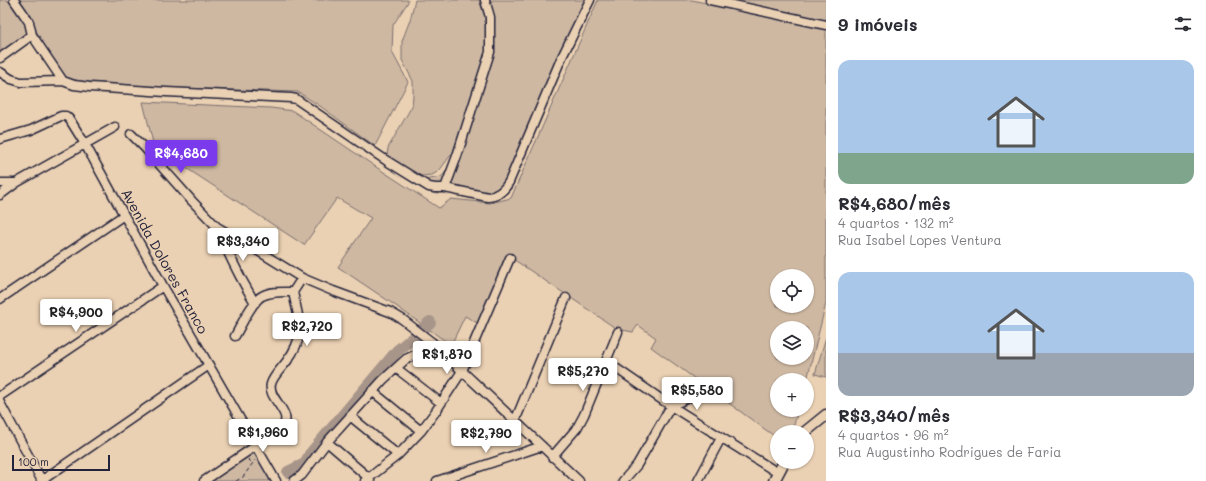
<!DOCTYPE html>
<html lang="pt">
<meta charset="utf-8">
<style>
body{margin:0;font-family:Mali,sans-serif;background:#f7f7f7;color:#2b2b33;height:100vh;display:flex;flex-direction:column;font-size:15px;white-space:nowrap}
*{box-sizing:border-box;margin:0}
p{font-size:13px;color:#7c7c81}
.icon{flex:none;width:22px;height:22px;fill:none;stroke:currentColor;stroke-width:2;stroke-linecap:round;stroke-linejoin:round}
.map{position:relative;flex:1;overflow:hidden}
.side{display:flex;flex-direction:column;background:#fff;width:380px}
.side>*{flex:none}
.fabs{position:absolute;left:770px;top:269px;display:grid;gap:8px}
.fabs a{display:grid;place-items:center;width:44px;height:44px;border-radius:50%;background:#fff;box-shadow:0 1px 3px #0004;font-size:20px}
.scale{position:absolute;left:12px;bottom:10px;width:98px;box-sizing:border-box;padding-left:4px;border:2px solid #22223b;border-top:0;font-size:11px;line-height:14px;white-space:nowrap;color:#22223b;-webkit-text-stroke:3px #ebd1b3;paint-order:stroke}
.price{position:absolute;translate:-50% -34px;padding:0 9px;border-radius:4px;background:#fff;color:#222;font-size:13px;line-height:26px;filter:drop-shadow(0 1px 2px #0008)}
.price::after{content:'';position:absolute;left:50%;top:24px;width:12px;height:9px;margin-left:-6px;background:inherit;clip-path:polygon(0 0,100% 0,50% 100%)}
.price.active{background:#7c3aed;color:#fff}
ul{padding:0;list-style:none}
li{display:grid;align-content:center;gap:8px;height:212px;padding:0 12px}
li span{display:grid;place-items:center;height:124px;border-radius:12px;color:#555}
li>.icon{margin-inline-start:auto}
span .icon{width:72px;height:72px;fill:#fffc;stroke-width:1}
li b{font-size:17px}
h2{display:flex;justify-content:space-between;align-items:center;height:48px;padding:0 12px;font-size:17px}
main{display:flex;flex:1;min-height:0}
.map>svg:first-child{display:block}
.green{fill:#ceb8a2;stroke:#786d6e;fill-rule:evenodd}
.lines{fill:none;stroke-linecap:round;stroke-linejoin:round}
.river{stroke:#a7958a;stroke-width:12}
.minor-casing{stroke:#22223b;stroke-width:11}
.major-casing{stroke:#22223b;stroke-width:13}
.path{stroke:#22223b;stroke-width:1;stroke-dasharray:4 3;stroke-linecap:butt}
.minor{stroke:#ebd1b3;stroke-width:8}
.major{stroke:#ebd1b3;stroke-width:10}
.labels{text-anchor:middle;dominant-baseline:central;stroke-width:3;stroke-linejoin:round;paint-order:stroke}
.street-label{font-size:14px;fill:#22223b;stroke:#ebd1b3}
</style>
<main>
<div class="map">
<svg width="826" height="481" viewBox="0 0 826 481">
<rect width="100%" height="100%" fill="#ebd1b3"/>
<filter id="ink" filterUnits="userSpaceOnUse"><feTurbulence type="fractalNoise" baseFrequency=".025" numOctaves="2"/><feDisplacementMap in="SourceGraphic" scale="8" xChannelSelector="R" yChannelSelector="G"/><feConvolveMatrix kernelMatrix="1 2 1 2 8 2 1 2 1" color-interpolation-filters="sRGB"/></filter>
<g filter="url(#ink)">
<path class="green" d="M0,0H7C16,9 25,18 28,31L0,53Z
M19,0H408V2L393,25L392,52L408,82L375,146L320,106L298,92L145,87L80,81L63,77L36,31L27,12Z
M415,0H479L485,17L487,54L453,152L439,171L432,175L421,176L404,175L388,160L387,156L388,148L412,106L413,95V81L402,60V41L410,20Z
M488,0H587L574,22L508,179L504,186L493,194L448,193L493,55Z
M598,0H692L826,29V303L807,380H777V410H798L792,432H777V438L651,347L656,338L638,325L633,332L617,329L510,257L479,324L465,316L451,345L396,306L338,267L371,218L337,198L304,245L154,147L143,102L271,108L293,111L373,165L439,208L451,199L490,203L511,198ZM777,276H807V306H777ZM777,328H807V358H777Z
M726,0H826V22Z
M452,165L444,189L439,194C427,193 418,187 409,179L424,180L441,177Z
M826,337V377L815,374Z
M255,449L274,481H207Z"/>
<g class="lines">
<path class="river" d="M288,472L305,464L310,454L397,351L414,337L430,322"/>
<defs>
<path id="minor" d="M14,0L23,13L29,22L32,35L63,81
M710,0L826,25
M0,58L32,35
M0,72L11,79L21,82L63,81L74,85L90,87L166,92L291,98L296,99L387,161L429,187L435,188H445L488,197C498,196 504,191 509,182L561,59L590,0
M131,134L145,148L192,201L217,227L250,246L302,278L333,291L390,312L402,319L438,347L462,371L579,481
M0,139L31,130L61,116H66L70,120L85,144L163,286L276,481
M0,183H16
M445,188L457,156L490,52V17L485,0
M0,195L16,183L115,127
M217,227C228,254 240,278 255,303
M0,299L124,215
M235,336C241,326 252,301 262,296C271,291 283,292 293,292
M607,362L671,406L778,473
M396,368L441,403
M372,391L421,431
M0,396L163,286
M0,403L42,481
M350,416L398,455
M515,421L566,298
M327,442L369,478L370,481
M552,457L577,428L584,415L618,332
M41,481L209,365
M204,481L282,428C295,413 267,399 271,384C273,376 282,368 287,361C307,334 299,322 293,292L302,278
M294,481L302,475L327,442L383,380L406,359L417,354L432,342
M365,481L398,455L421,431L436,411L462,371L510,258
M437,481L542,446
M623,481L637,465L671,406L703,391
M698,481L721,438"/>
<path id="major" d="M805,432L826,415
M774,481L784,462"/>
</defs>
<use href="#minor" class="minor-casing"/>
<use href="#major" class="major-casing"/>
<path class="path" d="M248,459L252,463
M236,481L243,477L255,460"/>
<use href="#minor" class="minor"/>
<use href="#major" class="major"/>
</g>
</g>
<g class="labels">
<g class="street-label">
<text transform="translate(165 261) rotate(61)">Avenida Dolores Franco</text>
</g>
</g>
</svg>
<div class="fabs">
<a><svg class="icon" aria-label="locate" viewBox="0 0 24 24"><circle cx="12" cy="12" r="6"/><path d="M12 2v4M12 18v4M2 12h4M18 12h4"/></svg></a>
<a><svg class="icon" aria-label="layers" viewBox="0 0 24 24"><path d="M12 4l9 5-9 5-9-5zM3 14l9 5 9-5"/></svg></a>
<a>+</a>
<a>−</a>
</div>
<div class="scale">100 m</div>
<b class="price active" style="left:181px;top:174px">R$4,680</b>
<b class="price" style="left:243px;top:262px">R$3,340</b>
<b class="price" style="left:76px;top:333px">R$4,900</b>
<b class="price" style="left:307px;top:347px">R$2,720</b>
<b class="price" style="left:447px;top:375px">R$1,870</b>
<b class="price" style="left:583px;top:392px">R$5,270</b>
<b class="price" style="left:697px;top:411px">R$5,580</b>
<b class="price" style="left:263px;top:453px">R$1,960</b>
<b class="price" style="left:486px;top:454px">R$2,790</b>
</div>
<section class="side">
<h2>9 imóveis<svg class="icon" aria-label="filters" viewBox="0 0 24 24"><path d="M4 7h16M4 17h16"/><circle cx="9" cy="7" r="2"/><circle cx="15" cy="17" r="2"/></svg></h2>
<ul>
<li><span style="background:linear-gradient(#a9c7e8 75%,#7fa58c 0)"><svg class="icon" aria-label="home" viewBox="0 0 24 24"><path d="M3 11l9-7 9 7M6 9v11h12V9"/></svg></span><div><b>R$4,680/mês</b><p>4 quartos · 132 m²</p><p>Rua Isabel Lopes Ventura</p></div></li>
<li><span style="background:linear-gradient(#a9c7e8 65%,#9aa5b1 0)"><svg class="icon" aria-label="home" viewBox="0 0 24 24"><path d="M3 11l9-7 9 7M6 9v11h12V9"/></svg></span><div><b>R$3,340/mês</b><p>4 quartos · 96 m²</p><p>Rua Augustinho Rodrigues de Faria</p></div></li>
</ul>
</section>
</main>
